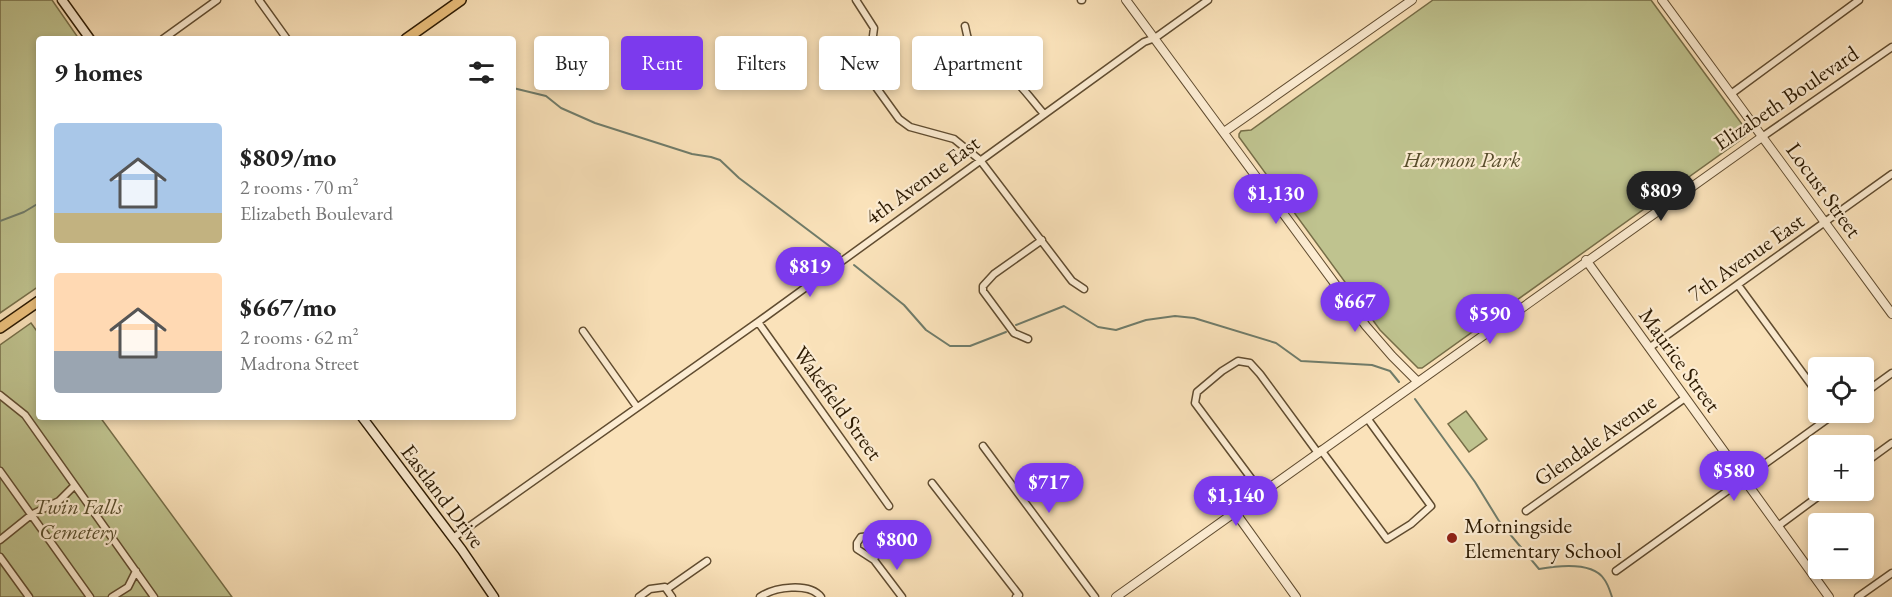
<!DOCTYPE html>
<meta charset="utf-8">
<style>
body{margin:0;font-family:"EB Garamond",serif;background:#f2f2f2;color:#222;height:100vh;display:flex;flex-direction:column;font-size:22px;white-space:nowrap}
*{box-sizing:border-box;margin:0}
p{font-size:20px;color:#767676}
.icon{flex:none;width:33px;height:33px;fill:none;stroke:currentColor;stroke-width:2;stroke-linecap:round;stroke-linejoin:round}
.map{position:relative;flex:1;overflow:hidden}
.details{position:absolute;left:36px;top:36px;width:480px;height:384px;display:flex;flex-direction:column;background:#fff;border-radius:6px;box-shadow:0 3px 9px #0003}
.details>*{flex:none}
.guide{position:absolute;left:534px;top:36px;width:570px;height:54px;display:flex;gap:12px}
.buttons{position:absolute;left:1808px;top:357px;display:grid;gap:12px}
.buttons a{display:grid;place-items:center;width:66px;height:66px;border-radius:6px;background:#fff;box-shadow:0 3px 9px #0003;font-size:30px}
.price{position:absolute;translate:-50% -51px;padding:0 14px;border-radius:21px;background:#7c3aed;color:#fff;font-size:20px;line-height:39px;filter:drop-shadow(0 2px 3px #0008)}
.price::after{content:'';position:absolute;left:50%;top:36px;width:18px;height:14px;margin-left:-9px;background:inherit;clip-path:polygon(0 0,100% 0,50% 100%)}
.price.active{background:#222;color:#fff}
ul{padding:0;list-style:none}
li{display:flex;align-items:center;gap:18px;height:150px;padding:0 18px}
li span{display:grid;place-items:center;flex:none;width:168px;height:120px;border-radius:6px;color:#555}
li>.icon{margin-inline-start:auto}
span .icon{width:72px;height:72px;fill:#fffc;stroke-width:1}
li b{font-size:26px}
h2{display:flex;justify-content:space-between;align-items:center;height:72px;padding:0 18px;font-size:26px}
.chip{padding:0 21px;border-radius:6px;background:#fff;box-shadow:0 3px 9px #0003;font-size:21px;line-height:54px}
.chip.active{background:#7c3aed;color:#fff}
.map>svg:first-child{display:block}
.green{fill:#bfc38f;stroke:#766e48;stroke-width:1.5}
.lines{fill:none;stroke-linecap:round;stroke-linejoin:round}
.stream{stroke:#707c6a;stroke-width:2}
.minor-casing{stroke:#604c30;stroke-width:9}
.tertiary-casing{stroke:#604c30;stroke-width:10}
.secondary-casing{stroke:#2c1a02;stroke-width:11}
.primary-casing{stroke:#2c1a02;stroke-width:12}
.minor{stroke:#fcecd2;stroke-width:6}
.tertiary{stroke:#fcecd2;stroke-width:8}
.secondary{stroke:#fcecd2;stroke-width:8}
.primary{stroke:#edc17d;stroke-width:9}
.poi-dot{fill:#8f2418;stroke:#fcecd2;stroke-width:2}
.labels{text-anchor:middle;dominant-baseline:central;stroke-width:4.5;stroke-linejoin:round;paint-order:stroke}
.street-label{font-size:22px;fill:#2c1a02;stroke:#fcecd2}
.park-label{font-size:22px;font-style:italic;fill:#584d2c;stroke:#fcecd2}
.poi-label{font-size:22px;fill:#2c1a02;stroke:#fcecd2;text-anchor:start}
</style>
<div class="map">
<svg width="1892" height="597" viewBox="0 0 1892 597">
<rect width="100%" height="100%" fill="#fae2ba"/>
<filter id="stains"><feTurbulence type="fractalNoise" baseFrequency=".00333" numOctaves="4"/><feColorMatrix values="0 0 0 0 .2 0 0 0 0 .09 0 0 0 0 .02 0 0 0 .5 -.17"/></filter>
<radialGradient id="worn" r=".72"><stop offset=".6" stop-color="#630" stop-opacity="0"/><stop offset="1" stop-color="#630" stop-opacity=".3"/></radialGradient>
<path class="green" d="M0,0H52L79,39H39V286L0,313Z
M1433,0H1651L1747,131L1746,136L1422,368H1418L1380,330L1239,137V134L1241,131L1251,130Z
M31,323L39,334V417H100L232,597H0V345Z
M1466,411L1487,439L1469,452L1448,424Z"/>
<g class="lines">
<path class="stream" d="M513,88L546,96L561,108L595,123L692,154L711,157L720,160L739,178L840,254
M0,221L24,212L39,203
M854,265L904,305L926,330L950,346H970L1006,332
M1016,325L1064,306L1098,327L1116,330L1146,320L1175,316L1194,318L1276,343L1301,361L1372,365L1390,371L1399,382
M1415,399L1475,482L1499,521L1539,569C1556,566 1592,561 1604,579C1608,584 1610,591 1612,597"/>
<defs>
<path id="minor" d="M259,0L287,39
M856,0L874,28L870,59L873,83L899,119L910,127L954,139L980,160L1072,281L1084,289
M1081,0H1082
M965,26C974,72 984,54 1012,78C1024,88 1034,103 1044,114
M163,39L217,0
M1731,94L1859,0
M1762,137L1892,47
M1738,285L1818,394
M758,322L889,506
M583,331L637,407
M1028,339L1014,333L983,291V286L994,274L1042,240
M1649,348L1892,174
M1863,394L1892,373
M0,395L25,415L154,597
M983,446L1095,597
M1321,450L1387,539L1411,524L1431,506L1367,418
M1863,464L1892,443
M0,471L90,597
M932,483L1019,595L1016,597
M1262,493L1195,403L1197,392L1222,371L1238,361L1250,363L1260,374L1318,453
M1526,511L1685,398
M1778,526L1827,490
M453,538L758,322L1144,42L1155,38L1208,0
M0,540L31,515L59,501L74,486
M0,557L29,597
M874,560L879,547L878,542L871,536L861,537L857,543V549L874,560L902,597
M1616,571L1837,412
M667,589L707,561
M112,597L128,587L136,571
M639,597L650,589L665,587L672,597
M760,597C774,587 809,582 821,597
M1858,597L1892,573"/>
<path id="tertiary" d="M1126,0L1366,326L1392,356L1418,382
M1662,0L1892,314
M1224,132L1412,0
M1586,260L1829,597
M1235,512L1296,597
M1116,597L1762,137"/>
<path id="secondary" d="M62,0L90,39
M362,417L462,550L494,597"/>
<path id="primary" d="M406,39L461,0
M0,328L39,301"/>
</defs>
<use href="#minor" class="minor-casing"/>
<use href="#tertiary" class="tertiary-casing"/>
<use href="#secondary" class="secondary-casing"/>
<use href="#primary" class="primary-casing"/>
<use href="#minor" class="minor"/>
<use href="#tertiary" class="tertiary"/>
<use href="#secondary" class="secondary"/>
<use href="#primary" class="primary"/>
</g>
<circle class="poi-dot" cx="1452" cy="538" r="6"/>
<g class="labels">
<g class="street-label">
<text transform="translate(1786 98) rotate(-34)">Elizabeth Boulevard</text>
<text transform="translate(922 180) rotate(-36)">4th Avenue East</text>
<text transform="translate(1824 190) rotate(54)">Locust Street</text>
<text transform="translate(1746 257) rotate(-35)">7th Avenue East</text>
<text transform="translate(1680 360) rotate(54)">Maurice Street</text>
<text transform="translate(838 403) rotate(54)">Wakefield Street</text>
<text transform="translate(1595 440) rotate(-35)">Glendale Avenue</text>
<text transform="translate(443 496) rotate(53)">Eastland Drive</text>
</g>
<g class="park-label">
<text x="1462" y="159">Harmon Park</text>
<text x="78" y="506">Twin Falls<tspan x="78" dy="25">Cemetery</tspan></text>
</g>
<g class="poi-label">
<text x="1464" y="525">Morningside<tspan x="1464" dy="25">Elementary School</tspan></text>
</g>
</g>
<rect width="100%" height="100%" filter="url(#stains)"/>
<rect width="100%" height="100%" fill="url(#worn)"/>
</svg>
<div class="buttons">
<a><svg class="icon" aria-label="locate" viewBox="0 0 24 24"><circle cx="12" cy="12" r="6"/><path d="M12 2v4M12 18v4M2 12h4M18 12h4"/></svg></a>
<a>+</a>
<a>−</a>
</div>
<b class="price active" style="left:1661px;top:222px">$809</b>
<b class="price" style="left:1276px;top:225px">$1,130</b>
<b class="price" style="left:810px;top:298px">$819</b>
<b class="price" style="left:1355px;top:333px">$667</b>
<b class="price" style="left:1490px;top:345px">$590</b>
<b class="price" style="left:1734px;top:502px">$580</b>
<b class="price" style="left:1049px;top:514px">$717</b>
<b class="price" style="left:1236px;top:527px">$1,140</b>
<b class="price" style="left:897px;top:571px">$800</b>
<div class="guide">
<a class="chip">Buy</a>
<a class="chip active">Rent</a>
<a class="chip">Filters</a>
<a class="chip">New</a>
<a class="chip">Apartment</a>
</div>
<section class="details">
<h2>9 homes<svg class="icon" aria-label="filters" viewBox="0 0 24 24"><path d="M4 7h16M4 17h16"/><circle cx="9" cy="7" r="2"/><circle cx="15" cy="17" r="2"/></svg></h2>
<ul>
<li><span style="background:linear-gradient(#a9c7e8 75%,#c2b280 0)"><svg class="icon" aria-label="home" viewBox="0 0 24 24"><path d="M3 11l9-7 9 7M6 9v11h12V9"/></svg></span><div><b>$809/mo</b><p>2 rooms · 70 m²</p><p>Elizabeth Boulevard</p></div></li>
<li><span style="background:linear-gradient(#ffd9b3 65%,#9aa5b1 0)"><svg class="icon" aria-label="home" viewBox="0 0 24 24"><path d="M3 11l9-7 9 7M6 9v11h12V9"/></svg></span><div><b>$667/mo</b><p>2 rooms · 62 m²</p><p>Madrona Street</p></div></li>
</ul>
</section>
</div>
